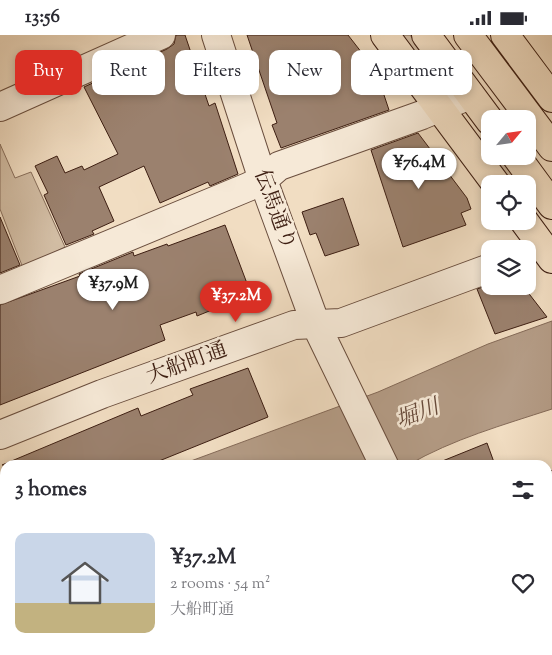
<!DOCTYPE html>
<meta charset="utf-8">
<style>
body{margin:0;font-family:"Sorts Mill Goudy","Noto Serif JP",serif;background:#f2f2f3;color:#2b2b33;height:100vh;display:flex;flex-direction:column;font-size:19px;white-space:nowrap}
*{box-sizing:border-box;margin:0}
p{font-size:16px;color:#7c7c81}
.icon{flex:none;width:28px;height:28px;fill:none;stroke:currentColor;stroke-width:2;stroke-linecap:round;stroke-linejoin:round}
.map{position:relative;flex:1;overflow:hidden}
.side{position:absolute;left:0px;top:425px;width:552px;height:195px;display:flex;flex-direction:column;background:#fff;border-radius:15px 15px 0 0;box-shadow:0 2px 8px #0003}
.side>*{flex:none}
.top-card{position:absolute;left:15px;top:15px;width:522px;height:45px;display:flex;gap:10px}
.needle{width:32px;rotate:61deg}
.controls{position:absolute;left:481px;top:75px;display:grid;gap:10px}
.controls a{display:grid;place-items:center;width:55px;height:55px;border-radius:10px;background:#fff;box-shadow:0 2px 8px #0003;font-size:25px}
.price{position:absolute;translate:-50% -42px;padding:0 11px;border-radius:18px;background:#fff;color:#222;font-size:16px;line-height:32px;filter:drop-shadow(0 1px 2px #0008)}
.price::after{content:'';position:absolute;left:50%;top:30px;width:15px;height:11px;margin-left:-8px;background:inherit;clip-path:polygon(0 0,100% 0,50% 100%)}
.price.selected{background:#d93025;color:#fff}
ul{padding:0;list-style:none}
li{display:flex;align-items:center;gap:15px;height:125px;padding:0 15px}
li+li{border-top:1px solid #e1e1e2}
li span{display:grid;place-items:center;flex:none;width:140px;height:100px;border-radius:10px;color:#555}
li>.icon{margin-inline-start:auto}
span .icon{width:60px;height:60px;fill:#fffc;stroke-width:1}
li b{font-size:21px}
h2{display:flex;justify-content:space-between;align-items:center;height:60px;padding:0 15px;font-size:21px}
.chip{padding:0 18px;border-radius:10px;background:#fff;box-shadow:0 2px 8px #0003;font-size:18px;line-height:45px}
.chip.selected{background:#d93025;color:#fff}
.status{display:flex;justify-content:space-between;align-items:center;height:35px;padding:0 25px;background:#fff;direction:ltr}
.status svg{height:14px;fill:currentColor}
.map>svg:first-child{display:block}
.green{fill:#d2bda4;stroke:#886e5b}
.water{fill:#b49c86;stroke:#846a58}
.building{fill:#9b816e;stroke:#3d1e12}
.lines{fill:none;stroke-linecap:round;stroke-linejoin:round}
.minor-casing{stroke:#6a4e3e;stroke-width:30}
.major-casing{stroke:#3d1e12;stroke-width:30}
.minor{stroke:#f6e9d7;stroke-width:28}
.major{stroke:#f1ddc2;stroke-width:28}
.labels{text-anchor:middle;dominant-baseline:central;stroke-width:5;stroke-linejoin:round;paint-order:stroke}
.street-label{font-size:21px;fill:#3d1e12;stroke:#f6e9d7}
.water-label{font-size:22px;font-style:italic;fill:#674a3b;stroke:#f6e9d7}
</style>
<div class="status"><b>13:56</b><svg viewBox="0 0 49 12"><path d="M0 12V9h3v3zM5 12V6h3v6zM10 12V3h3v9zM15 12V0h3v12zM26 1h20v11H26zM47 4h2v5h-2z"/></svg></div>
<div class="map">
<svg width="552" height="620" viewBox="0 0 552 620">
<rect width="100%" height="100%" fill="#f1ddc2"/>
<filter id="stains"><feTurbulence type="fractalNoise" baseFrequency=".004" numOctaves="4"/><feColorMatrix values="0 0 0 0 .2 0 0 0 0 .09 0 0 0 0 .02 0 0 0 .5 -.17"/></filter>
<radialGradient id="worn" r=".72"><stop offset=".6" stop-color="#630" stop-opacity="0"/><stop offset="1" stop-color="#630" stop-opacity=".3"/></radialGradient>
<path class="green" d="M401,0H410L448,52V57L443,56Z
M0,109L15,143L31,137L65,212L23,233L0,174Z
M491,121H500L520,149H511Z"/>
<path class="water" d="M552,286V374C503,390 453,404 408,430H180L378,357L488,309Z
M5,496V580L0,582V498Z"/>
<path class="building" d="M176,0H185L209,71L215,68L238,139L210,151L208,147L160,168L144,131L99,152L114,186L92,196L94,199L66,210L44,160L48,158L35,131L57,121L65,138L82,131L84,135L118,119L84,52L167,14L174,9Z
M247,0H348L376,36L389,75L281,113L272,90L277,88Z
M418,98L467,163L471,174L461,178L466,190L403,212L371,115Z
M343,163L359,210L325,221L316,198L310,200L302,177Z
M0,182L20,230L0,238Z
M225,190L251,259L197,281L196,277L160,290L165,305L0,370V270L80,241L79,239L133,217L134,221L167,209L168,211Z
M486,251H523L547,282L495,299L477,254Z
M248,333L268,382L159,426L161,430H2L138,373L141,381L193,360L190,354Z
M487,408L495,430H435V429Z"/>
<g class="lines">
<defs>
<path id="minor" d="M216,0L263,145L316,290L384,430
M0,72L161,0
M0,255L248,152L263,145L279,131L422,80L470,60
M0,400L102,359L294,290L341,288L490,233
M548,451L552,450
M494,615L497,620
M70,620L84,615"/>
<path id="major" d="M385,0L496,149
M426,0L490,86
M468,0L552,112
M505,0L552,63
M516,121L552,170
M524,186L552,224"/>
</defs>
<use href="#minor" class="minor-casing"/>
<use href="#major" class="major-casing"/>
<use href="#minor" class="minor"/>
<use href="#major" class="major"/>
</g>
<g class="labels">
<g class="street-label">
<text transform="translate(274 175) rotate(70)">伝馬通り</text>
<text transform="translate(187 329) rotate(-20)">大船町通</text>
</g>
<g class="water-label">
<text transform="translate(418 380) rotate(-21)">堀川</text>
</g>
</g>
<rect width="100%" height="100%" filter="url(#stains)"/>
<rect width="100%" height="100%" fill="url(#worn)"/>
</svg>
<div class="controls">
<a><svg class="needle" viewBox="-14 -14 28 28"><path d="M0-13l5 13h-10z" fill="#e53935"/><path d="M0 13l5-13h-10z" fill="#7c7c81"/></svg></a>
<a><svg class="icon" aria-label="locate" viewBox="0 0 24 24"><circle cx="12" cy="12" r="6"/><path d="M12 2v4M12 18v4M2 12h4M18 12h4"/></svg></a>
<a><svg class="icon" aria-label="layers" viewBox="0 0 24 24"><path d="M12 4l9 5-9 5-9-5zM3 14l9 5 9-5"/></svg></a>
</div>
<b class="price" style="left:419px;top:155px">¥76.4M</b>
<b class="price" style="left:113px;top:276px">¥37.9M</b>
<b class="price selected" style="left:236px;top:288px">¥37.2M</b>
<div class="top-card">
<a class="chip selected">Buy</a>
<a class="chip">Rent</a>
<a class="chip">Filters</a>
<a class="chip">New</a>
<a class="chip">Apartment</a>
</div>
<section class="side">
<h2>3 homes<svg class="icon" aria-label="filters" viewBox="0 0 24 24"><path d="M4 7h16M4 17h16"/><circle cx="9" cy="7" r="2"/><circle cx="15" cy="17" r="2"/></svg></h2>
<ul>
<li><span style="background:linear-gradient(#c9d6e8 70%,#c2b280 0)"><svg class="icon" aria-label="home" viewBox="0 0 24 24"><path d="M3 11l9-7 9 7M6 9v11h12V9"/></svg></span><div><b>¥37.2M</b><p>2 rooms · 54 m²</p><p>大船町通</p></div><svg class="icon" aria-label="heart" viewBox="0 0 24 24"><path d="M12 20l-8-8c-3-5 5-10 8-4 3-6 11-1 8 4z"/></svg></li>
</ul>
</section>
</div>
